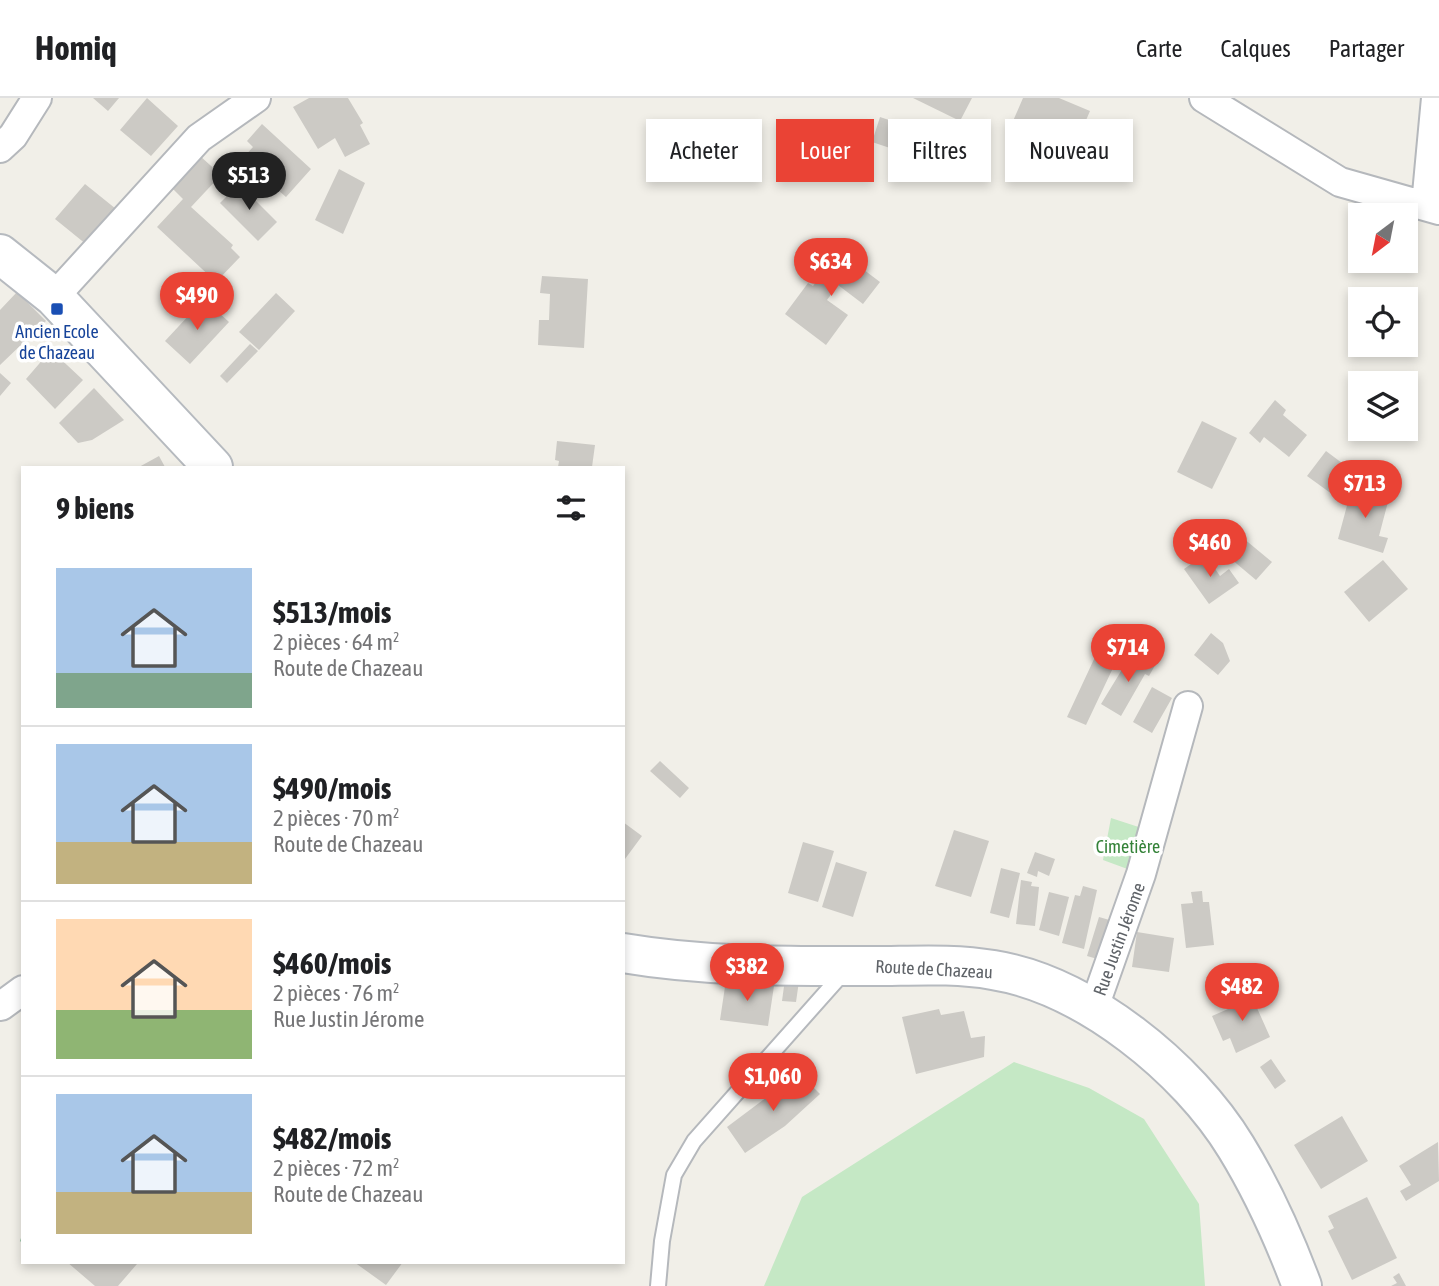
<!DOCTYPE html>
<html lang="fr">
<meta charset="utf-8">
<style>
body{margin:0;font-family:"Asap Condensed",sans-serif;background:#f6f6f6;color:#202124;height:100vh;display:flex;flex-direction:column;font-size:26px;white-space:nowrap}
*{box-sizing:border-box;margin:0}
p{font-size:23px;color:#757577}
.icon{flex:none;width:38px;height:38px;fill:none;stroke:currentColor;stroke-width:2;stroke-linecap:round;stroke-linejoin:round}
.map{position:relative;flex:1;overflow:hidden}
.side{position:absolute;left:21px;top:368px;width:604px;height:798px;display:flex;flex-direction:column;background:#fff;border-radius:0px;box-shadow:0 4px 10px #0003}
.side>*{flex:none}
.hud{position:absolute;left:646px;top:21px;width:665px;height:63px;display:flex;gap:14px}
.needle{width:46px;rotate:212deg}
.fabs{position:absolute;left:1348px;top:105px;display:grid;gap:14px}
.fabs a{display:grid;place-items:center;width:70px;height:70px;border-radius:0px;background:#fff;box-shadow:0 4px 10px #0003;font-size:35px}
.price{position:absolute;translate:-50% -60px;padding:0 16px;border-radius:24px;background:#ea4335;color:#fff;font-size:23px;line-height:46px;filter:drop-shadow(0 2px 4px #0008)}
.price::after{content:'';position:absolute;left:50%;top:42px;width:21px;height:16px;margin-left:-10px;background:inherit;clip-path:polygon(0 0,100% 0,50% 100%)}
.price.current{background:#222;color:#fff}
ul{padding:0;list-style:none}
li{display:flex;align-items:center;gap:21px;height:175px;padding:0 35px}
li+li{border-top:2px solid #e0e0e0}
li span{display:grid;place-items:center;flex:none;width:196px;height:140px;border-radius:0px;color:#555}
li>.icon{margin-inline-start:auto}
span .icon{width:84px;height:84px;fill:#fffc;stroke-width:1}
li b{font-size:30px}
h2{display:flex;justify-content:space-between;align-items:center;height:84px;padding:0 35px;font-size:30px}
.chip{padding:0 24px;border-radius:0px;background:#fff;box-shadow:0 4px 10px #0003;font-size:24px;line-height:63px}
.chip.current{background:#ea4335;color:#fff}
header{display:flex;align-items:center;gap:42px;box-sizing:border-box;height:98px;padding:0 35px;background:#fff;border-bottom:2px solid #e0e0e0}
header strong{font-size:33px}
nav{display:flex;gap:38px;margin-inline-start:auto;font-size:24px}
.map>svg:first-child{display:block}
.green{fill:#c5e8c5}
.building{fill:#cccac5}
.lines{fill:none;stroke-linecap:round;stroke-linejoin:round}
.lane-casing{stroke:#b5b8bc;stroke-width:18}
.street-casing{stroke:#b5b8bc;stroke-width:32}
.secondary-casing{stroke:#b6babf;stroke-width:42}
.path{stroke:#9cc7a9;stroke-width:4.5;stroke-dasharray:7 3.5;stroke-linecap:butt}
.lane{stroke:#fff;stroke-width:14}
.street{stroke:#fff;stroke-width:28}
.secondary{stroke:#fff;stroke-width:38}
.transit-dot{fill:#1a4fb4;stroke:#fff;stroke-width:2.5}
.labels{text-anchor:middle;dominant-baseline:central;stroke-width:7;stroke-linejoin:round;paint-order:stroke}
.transit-label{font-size:18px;fill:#164399;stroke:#fff}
.park-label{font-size:18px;fill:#348238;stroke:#fff}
.street-label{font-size:18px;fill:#5f6368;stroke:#fff}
</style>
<header>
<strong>Homiq</strong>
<nav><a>Carte</a><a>Calques</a><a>Partager</a></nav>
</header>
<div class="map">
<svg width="1439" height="1188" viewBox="0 0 1439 1188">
<rect width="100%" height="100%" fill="#f1efe8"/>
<path class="green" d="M1111,720L1154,734L1141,776L1103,762Z
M1014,964L1089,990L1144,1021L1199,1106L1205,1188H764L802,1099Z"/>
<path class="building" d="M93,0H119L108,13Z
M147,0L178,28L151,58L120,32Z
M309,0H348L363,25L360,27L370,46L345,59L335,40L318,51L293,9Z
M913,0H972L960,23Z
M1023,0H1059L1090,13L1071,57L1010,30Z
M880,19L907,28L899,53L872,44Z
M262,26L311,71L286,99L242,61L253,49L247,43Z
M199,57L221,77L191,109L233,147L231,150L240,159L216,184L157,129L183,101L169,87Z
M339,71L365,85L343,136L315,122Z
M85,86L121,115L92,151L55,121Z
M239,86L277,124L258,143L220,105Z
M839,153L880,184L863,206L838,187L827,202L848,217L826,247L785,216L808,185L813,188Z
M542,178L588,181L584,250L538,247L539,222H549L550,196L540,195Z
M17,194L46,223L0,267V212Z
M276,195L295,213L259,252L239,234Z
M204,201L229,224L190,266L165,243Z
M250,246L258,253L227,285L220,278Z
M51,252L83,282L55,311L26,281Z
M0,275L11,285L0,298Z
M94,290L124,322L92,342L78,345L59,325Z
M1275,302L1286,312L1283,317L1307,337L1289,359L1264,339L1260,345L1249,335Z
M1202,323L1237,340L1212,391L1177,374Z
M557,343L595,347L592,369H558L559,363L555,362Z
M1326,353L1354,374L1336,399L1307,378Z
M159,358L165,369H139Z
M1352,389L1389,400L1379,438L1388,440L1383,455L1338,441Z
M1243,440L1272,464L1256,482L1218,450L1226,441L1235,449Z
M1205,456L1220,478L1229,471L1239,485L1209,506L1184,471Z
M1383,462L1408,491L1369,524L1344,494Z
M1211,535L1223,545L1230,563L1218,577L1194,557Z
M1102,544L1121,553L1086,627L1067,619Z
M1145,554L1158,562L1149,578L1145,576L1121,618L1101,606L1126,565L1135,571Z
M1152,589L1172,600L1152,635L1133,624Z
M660,663L689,690L680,700L650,673Z
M623,724L642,738L625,761L623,760Z
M954,732L989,743L971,799L935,788Z
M803,744L834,753L818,804L788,795Z
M1035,754L1055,761L1049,778L1038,773L1037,779L1027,775Z
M836,764L867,774L853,819L822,809Z
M1001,770L1020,775L1009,820L990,815Z
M1021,782L1032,784L1031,788L1039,789L1035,828L1016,826Z
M1083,788L1097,792L1084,851L1062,845L1075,797L1080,798Z
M1202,793L1203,804H1209L1214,847L1186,850L1181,806L1193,805L1191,794Z
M1049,794L1069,799L1059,838L1039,832Z
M1099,819L1120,825L1108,864L1087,858Z
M1137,834L1174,840L1169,874L1132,869Z
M785,881L799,883L796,904L782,903Z
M726,882L774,888L768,928L720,922Z
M1249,892L1270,939L1236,955L1230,940L1223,943L1212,918L1235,908L1232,900Z
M939,911L941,917L964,913L971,940L985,938L984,959L916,976L902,919Z
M1271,961L1286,983L1275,991L1260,969Z
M799,975L820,996L785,1028L745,1055L727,1029Z
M1342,1018L1368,1063L1321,1091L1294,1047Z
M1438,1044L1439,1083L1406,1103L1400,1093L1411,1087L1399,1068Z
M1367,1099L1397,1160L1352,1182L1328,1133L1334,1130L1328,1118Z
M67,1164H135L137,1166L118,1188H95Z
M354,1164H403L386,1187Z
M1399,1175L1406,1188H1391L1397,1185L1393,1179Z"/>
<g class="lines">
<defs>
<path id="lane" d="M658,1188L662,1143L674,1077L694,1043L844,874"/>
<path id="street" d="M1204,0L1340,84L1439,112
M0,50L13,38L37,0
M1426,107L1436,0
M54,199L199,40L256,0
M1,908L23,892
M1093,912L1141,776L1188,608"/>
<path id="secondary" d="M0,156L54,199L213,369
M623,855C706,869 788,868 872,868C912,868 953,865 993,872C1086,887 1188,970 1236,1049C1263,1093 1284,1140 1302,1188"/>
</defs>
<use href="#lane" class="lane-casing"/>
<use href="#street" class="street-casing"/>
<use href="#secondary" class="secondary-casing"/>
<path class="path" d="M22,1144L23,1141"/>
<use href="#lane" class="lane"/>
<use href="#street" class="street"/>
<use href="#secondary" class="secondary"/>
</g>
<rect class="transit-dot" x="50" y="204" width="14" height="14" rx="3.5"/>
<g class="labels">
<g class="transit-label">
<text x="57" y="233">Ancien Ecole<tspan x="57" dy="21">de Chazeau</tspan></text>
</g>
<g class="park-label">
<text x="1128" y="748">Cimetière</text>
</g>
<g class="street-label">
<text transform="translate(1119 841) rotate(-70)">Rue Justin Jérome</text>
<text transform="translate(934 871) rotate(3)">Route de Chazeau</text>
</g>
</g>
</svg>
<div class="fabs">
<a><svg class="needle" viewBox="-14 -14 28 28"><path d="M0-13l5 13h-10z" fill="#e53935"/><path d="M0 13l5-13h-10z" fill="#757577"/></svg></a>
<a><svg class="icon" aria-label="locate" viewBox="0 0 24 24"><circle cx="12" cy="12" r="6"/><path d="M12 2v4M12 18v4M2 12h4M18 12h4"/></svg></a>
<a><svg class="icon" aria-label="layers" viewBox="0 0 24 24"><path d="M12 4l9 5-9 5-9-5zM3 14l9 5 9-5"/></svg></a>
</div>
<b class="price current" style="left:249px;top:114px">$513</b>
<b class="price" style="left:831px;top:200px">$634</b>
<b class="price" style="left:197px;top:234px">$490</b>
<b class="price" style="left:1365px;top:422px">$713</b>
<b class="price" style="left:1210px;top:481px">$460</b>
<b class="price" style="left:1128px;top:586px">$714</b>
<b class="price" style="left:747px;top:905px">$382</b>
<b class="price" style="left:1242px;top:925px">$482</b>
<b class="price" style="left:773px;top:1015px">$1,060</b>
<div class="hud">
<a class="chip">Acheter</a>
<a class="chip current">Louer</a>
<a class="chip">Filtres</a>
<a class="chip">Nouveau</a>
</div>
<section class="side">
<h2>9 biens<svg class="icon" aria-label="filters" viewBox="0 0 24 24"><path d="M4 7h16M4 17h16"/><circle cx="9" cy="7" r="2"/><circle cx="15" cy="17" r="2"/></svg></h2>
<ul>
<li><span style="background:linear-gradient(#a9c7e8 75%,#7fa58c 0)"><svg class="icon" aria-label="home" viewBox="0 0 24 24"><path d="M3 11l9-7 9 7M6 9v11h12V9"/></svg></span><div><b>$513/mois</b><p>2 pièces · 64 m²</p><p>Route de Chazeau</p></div></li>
<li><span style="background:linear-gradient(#a9c7e8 70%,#c2b280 0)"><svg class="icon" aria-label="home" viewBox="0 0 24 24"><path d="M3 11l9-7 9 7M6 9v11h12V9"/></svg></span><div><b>$490/mois</b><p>2 pièces · 70 m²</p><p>Route de Chazeau</p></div></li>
<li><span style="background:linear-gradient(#ffd9b3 65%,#8fb573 0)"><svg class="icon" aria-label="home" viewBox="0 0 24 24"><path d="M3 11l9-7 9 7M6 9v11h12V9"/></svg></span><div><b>$460/mois</b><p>2 pièces · 76 m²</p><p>Rue Justin Jérome</p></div></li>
<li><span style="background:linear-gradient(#a9c7e8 70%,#c2b280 0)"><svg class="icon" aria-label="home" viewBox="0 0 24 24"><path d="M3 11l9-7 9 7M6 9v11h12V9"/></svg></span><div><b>$482/mois</b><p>2 pièces · 72 m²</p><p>Route de Chazeau</p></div></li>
</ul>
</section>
</div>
